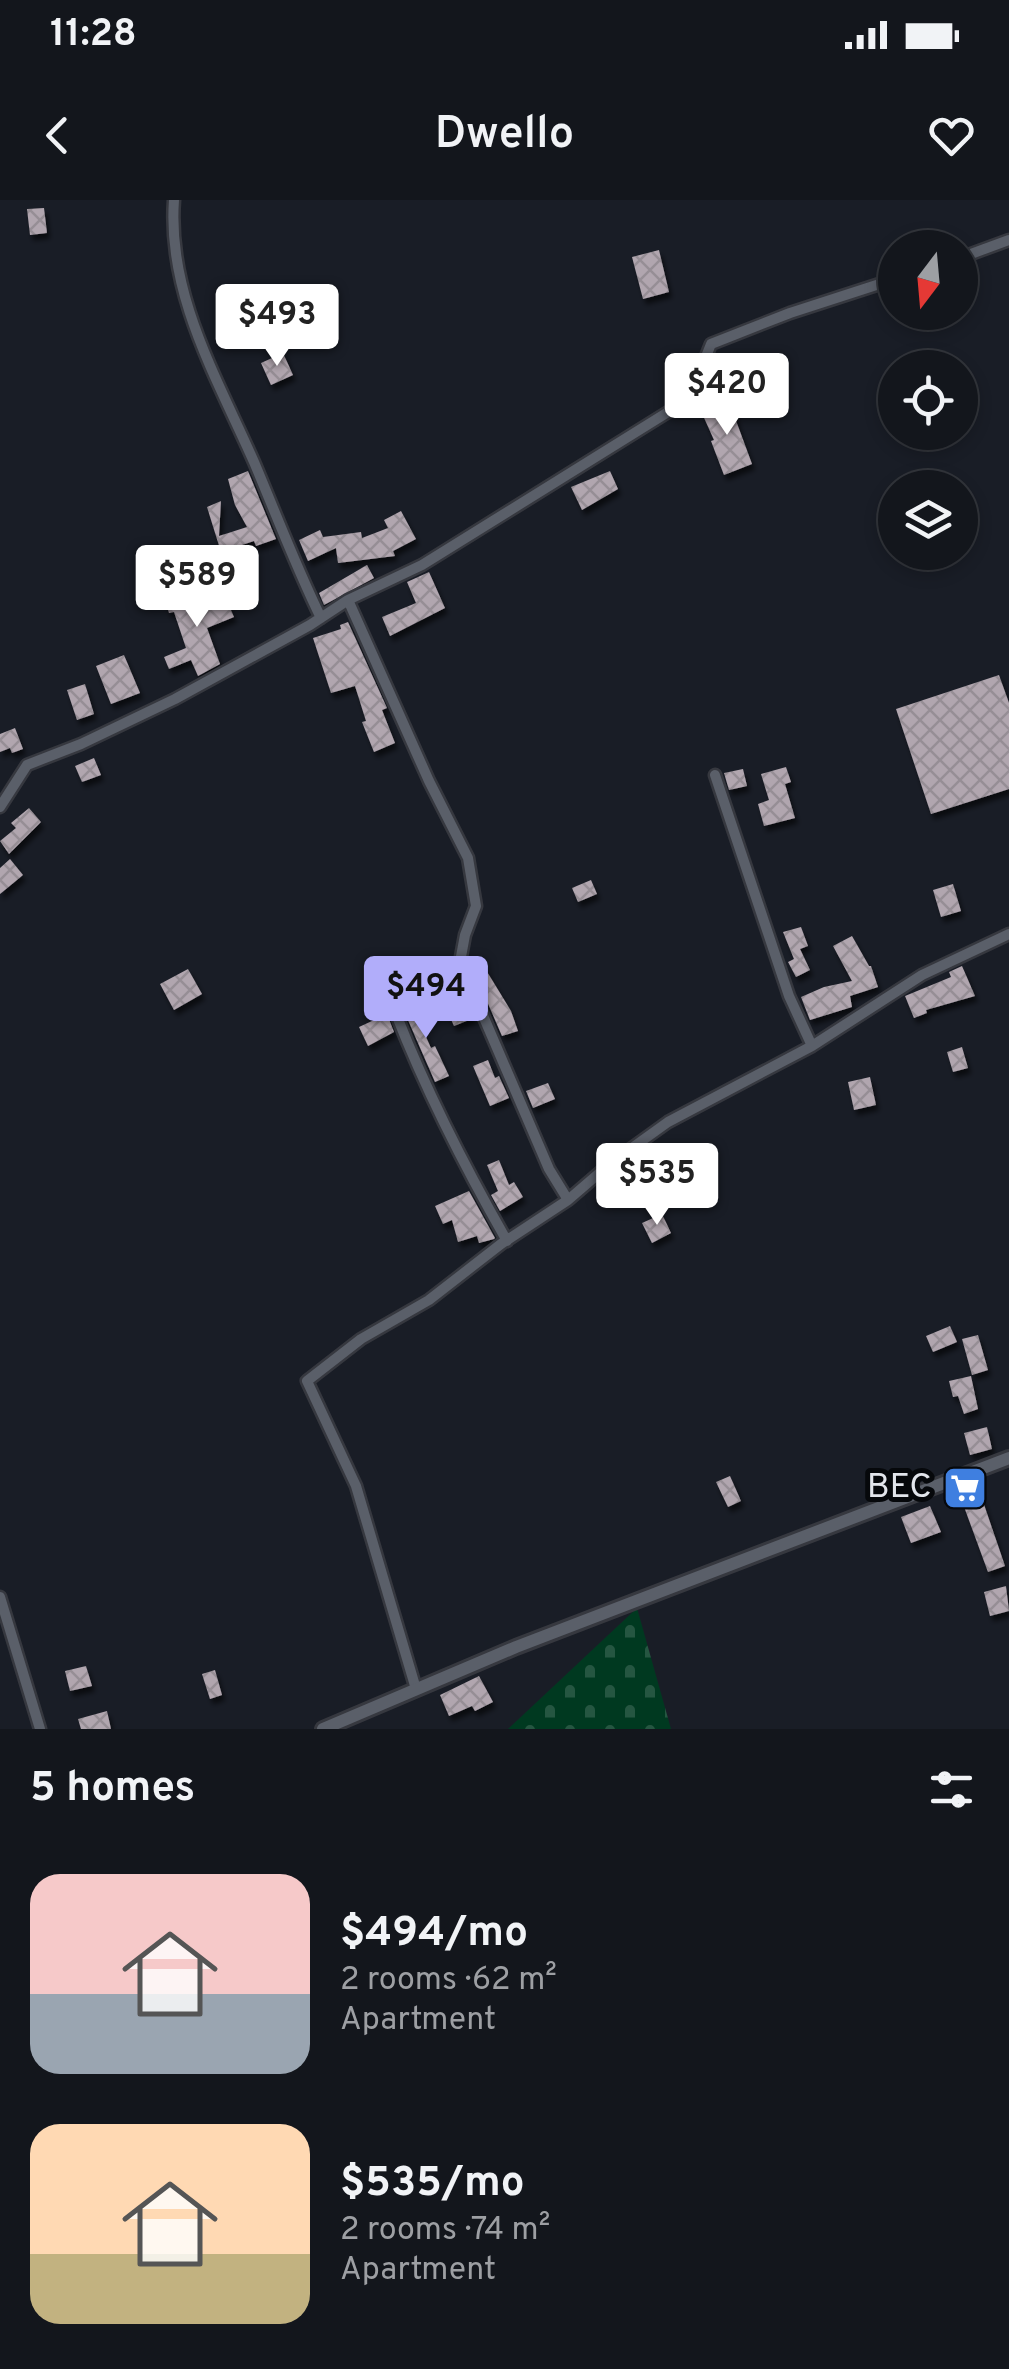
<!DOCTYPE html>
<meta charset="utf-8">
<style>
body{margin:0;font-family:Overpass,sans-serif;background:#1c1f25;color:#f1f3f6;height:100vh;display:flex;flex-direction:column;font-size:38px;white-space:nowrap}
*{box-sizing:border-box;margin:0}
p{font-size:32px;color:#9d9fa3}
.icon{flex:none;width:55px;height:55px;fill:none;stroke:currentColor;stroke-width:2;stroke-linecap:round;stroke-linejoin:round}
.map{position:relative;height:1529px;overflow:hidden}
.drawer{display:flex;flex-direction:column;background:#13161c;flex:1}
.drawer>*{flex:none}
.needle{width:65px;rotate:196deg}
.tools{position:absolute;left:878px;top:30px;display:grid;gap:20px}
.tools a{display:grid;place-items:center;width:100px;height:100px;border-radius:50%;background:#13161c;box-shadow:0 5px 15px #0003,0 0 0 2px #32353b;font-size:50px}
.price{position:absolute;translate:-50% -85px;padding:0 22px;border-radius:10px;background:#fff;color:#222;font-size:32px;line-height:65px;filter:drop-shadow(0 2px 5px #0008)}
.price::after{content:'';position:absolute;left:50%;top:60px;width:30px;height:22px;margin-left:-15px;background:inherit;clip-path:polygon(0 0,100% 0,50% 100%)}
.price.active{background:#b1adfa;color:#111}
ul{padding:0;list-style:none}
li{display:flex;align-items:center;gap:30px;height:250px;padding:0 30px}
li span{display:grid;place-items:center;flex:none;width:280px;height:200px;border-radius:30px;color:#555}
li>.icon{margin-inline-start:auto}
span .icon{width:120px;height:120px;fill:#fffc;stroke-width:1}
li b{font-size:42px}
h2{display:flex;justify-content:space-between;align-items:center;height:120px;padding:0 30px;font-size:42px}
.status{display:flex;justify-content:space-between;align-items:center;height:70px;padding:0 50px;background:#13161c;direction:ltr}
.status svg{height:28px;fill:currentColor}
header{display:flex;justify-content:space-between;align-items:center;height:130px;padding:0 30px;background:#13161c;font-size:45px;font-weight:600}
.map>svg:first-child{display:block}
.cemetery{fill:url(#cemetery-stones)}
.building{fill:url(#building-cross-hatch);filter:url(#shadow)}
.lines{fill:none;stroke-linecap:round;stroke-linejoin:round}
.minor-casing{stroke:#36383f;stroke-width:15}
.tertiary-casing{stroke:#36383f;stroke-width:18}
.minor{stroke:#5a5f69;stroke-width:10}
.tertiary{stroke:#5a5f69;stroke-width:12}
.labels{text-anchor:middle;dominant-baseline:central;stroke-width:10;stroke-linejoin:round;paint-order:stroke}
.poi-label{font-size:35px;fill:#e2e5eb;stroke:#06080b;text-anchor:end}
</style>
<div class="status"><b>11:28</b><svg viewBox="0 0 49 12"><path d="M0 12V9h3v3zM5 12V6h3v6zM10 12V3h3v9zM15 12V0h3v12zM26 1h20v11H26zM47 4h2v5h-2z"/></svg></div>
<header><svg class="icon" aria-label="back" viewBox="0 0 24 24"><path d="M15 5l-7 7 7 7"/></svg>Dwello<svg class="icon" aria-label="heart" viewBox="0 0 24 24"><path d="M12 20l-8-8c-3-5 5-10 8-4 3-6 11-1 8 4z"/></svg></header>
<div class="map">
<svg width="1009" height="1529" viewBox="0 0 1009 1529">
<defs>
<pattern id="cemetery-stones" width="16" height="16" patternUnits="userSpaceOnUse" patternTransform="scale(2.5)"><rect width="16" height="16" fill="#003920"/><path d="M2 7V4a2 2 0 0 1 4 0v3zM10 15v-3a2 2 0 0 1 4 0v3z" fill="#255641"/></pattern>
<pattern id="building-cross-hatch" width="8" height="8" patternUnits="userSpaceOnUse" patternTransform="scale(2.5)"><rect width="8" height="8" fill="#b1a6af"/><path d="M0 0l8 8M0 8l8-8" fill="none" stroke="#968e95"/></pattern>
<filter id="shadow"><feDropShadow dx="3" dy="5.5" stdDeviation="2.5" flood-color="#0009"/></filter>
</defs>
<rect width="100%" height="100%" fill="#191d26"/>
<path class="cemetery" d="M637,1408L671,1529H508Z"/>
<path class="building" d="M44,8L47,33L30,35L27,9Z
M659,50L669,92L643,99L632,57Z
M283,153L293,175L271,185L261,163Z
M728,199L752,264L724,275L711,241L714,240L701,211Z
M248,271L276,339L256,346L254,341L221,352L207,307L221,301L219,336L247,327L235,305L228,279Z
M610,271L618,289L582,310L571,287Z
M401,311L416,339L393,351L395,356L338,363L336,348L308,361L299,340L320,330L323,337L361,332L362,338L388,328L384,320Z
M367,365L374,378L324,405L319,393Z
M429,372L445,408L390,436L382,417L416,403L407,382Z
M182,388L189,408L224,394L234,417L207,428L220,464L198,476L191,460L169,469L164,457L186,448L174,412L169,413L163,394Z
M348,422L387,508L382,510L395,543L374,552L362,522L366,521L355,486L331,493L313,438L341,429L340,425Z
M124,455L140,493L111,504L96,466Z
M999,475L1009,503V589L931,614L896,509Z
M85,484L94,514L77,520L67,490Z
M15,528L23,549L12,553L10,548L0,552V534Z
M94,558L101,575L82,582L75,566Z
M786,567L791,582L785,584L795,618L764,626L758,604L769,600L761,574Z
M743,569L747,586L729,590L724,573Z
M29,608L41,622L9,654L0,641L16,628L11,623Z
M10,659L23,675L0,694V668Z
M591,680L597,694L578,702L572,688Z
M953,684L961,711L941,717L933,690Z
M801,727L808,746L800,749L810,770L796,777L788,762L794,759L783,732Z
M852,736L869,766H871L878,787L850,796L852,807L810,820L801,797L824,787L852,781L833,746Z
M962,766L975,796L926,810L927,813L914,818L905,796L951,777L949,772Z
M188,769L202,794L174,810L160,784Z
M486,770L511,811L518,831L502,836L476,776Z
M462,788L474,818L454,826L441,797Z
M431,799L435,808L417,817L431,848L435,846L449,876L435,882L404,811Z
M387,814L394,832L368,846L359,827Z
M962,847L968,868L953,872L947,852Z
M488,860L495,878L499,876L509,898L490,906L473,866Z
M870,877L876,905L854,910L848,882Z
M548,883L555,899L533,908L526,891Z
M681,945L692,981L673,987L662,951Z
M499,960L509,985L514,982L523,997L500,1011L491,995L498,991L487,965Z
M469,991L495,1038L494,1039L479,1043L477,1036L458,1042L452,1020L443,1024L435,1006Z
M662,1014L671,1033L652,1043L642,1023Z
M950,1126L957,1142L933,1152L926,1136Z
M978,1135L988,1170L972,1175L962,1139Z
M971,1176L978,1209L964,1214L958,1196L953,1197L949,1181Z
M987,1227L992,1249L970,1255L964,1233Z
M730,1276L741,1301L728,1307L716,1282Z
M978,1287L1005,1366L988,1372L959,1293Z
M930,1306L941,1332L911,1343L901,1317Z
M1006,1386L1009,1411L990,1416L984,1392Z
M86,1466L92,1486L70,1491L65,1471Z
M215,1470L222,1495L210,1499L202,1474Z
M479,1476L493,1502L475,1511L472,1506L449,1516L440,1495Z
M107,1511L111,1529H81L78,1519Z"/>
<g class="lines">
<defs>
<path id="minor" d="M174,0C167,94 217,178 254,262C276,314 296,367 321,418
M960,58L1009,40
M348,400L429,581L468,658L476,706L465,735L460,762L549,969L568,1000
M715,575L789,796L812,846
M0,607L27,565L81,544L175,499L310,425L348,400L422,365L689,199L711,144L790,113L895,79
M391,801C422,883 463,964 507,1041
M0,1397L40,1529
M416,1489L356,1286L307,1181L361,1139L429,1100L501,1044L568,1000L611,963L668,922L812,846L922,775L1009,734"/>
<path id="tertiary" d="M323,1529L516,1447L1009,1258"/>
</defs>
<use href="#minor" class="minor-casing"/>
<use href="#tertiary" class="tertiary-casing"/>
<use href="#minor" class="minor"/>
<use href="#tertiary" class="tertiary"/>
</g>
<defs>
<symbol id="supermarket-square" viewBox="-11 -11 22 22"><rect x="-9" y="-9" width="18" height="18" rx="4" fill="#3f7fe0" stroke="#06080b"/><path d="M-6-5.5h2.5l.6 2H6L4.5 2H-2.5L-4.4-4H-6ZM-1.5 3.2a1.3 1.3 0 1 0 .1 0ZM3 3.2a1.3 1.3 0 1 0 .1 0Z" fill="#fff"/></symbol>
</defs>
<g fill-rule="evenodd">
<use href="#supermarket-square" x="940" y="1263" width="50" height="50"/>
</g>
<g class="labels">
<g class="poi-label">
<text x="932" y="1288">BEC</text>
</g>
</g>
</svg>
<div class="tools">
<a><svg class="needle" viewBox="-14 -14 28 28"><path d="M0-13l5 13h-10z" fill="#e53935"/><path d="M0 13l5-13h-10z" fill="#9d9fa3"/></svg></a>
<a><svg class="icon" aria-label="locate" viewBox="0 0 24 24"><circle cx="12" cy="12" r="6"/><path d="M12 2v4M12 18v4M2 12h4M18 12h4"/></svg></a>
<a><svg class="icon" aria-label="layers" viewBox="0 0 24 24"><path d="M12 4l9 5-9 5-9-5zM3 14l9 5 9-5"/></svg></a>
</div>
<b class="price" style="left:277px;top:169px">$493</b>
<b class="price" style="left:727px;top:238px">$420</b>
<b class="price" style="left:197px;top:430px">$589</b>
<b class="price active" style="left:426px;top:841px">$494</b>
<b class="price" style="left:657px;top:1028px">$535</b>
</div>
<section class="drawer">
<h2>5 homes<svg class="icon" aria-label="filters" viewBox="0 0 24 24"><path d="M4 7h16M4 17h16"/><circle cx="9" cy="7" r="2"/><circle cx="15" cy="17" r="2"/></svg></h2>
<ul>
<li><span style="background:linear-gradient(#f6c9c9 60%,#9aa5b1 0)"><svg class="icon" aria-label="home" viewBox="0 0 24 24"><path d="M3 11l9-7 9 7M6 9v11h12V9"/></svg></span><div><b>$494/mo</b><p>2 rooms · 62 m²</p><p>Apartment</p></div></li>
<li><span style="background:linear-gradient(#ffd9b3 65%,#c2b280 0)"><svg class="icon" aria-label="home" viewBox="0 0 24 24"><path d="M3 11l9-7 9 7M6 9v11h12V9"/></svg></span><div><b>$535/mo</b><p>2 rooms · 74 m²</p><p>Apartment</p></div></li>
</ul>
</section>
